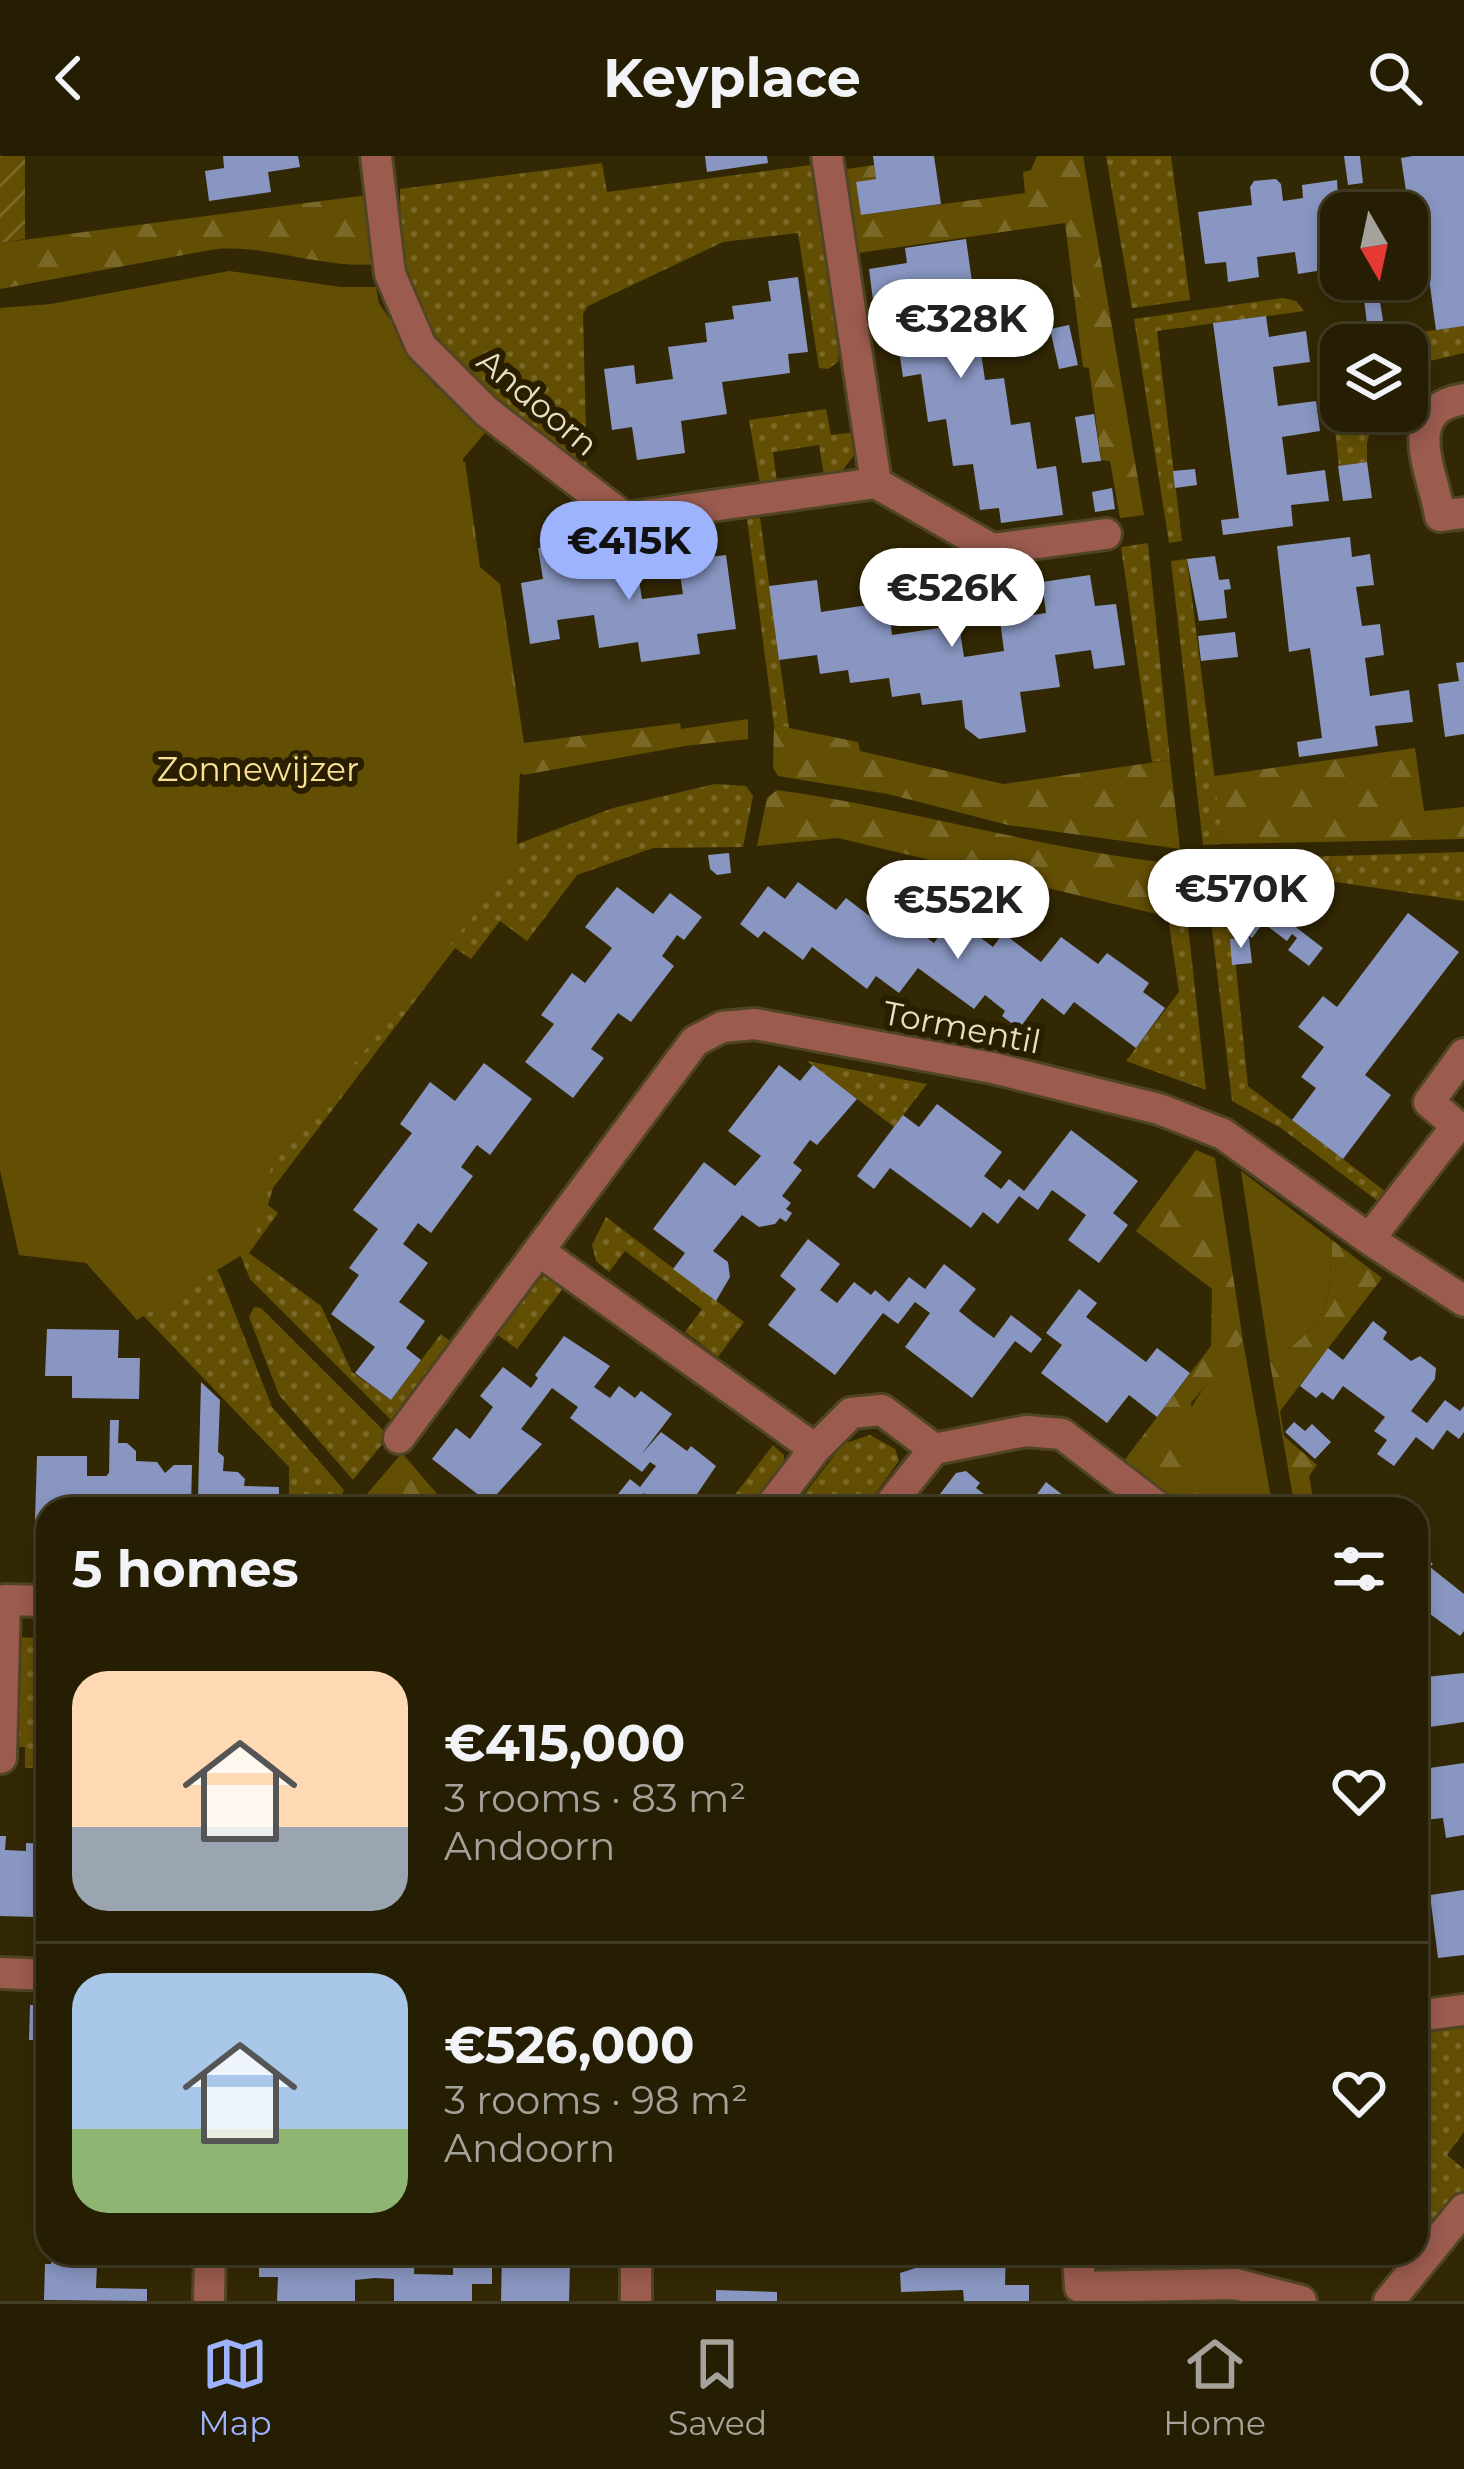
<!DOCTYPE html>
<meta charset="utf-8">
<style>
body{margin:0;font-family:Montserrat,sans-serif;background:#2e270d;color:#f1f3f6;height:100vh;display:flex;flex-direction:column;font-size:45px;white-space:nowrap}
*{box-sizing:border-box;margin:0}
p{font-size:39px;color:#a4a29a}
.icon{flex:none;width:66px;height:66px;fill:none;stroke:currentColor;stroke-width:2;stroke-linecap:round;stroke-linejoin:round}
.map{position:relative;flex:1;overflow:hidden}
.panel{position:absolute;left:36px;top:1341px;width:1392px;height:768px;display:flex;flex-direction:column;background:#261e03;border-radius:36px;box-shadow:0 6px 18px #0003,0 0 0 3px #423c25}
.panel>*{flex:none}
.needle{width:78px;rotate:171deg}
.tools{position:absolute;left:1320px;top:36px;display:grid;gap:24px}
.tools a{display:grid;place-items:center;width:108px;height:108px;border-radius:24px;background:#261e03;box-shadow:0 6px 18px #0003,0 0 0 3px #423c25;font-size:60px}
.price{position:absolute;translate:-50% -102px;padding:0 27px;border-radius:42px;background:#fff;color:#222;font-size:39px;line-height:78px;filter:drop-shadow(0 3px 6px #0008)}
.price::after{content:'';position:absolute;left:50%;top:72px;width:36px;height:27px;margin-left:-18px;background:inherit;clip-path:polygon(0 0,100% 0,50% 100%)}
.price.current{background:#9eb3fd;color:#111}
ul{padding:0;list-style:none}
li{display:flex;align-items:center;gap:36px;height:300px;padding:0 36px}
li+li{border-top:3px solid #423c25}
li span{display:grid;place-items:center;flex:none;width:336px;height:240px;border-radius:36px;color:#555}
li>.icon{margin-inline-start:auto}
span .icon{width:144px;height:144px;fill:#fffc;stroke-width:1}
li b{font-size:51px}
h2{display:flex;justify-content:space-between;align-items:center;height:144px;padding:0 36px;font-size:51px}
header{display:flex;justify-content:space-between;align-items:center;height:156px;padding:0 36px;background:#261e03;font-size:54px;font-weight:700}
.tabs{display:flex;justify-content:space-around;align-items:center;height:168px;border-top:3px solid #423c25;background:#261e03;font-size:33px;color:#a4a29a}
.tabs a{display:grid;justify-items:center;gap:6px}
.tabs .current{color:#9eb3fd}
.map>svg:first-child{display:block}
.grass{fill:url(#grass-dots)}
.forest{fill:url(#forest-firs)}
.park{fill:#634f04}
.garden{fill:url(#garden-furrows)}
.building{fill:#8896c1}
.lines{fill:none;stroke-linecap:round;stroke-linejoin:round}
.minor-casing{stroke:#504523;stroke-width:36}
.minor{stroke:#9b5b4f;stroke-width:30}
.labels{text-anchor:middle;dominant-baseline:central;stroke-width:12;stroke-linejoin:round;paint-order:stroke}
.street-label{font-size:33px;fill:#e8dfc7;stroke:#291e00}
.park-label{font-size:33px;fill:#f9e094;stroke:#291e00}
</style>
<header><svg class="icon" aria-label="back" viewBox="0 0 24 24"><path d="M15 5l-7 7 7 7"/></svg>Keyplace<svg class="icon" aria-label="search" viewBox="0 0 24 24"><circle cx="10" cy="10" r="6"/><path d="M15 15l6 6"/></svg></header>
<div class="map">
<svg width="1464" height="2145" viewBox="0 0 1464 2145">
<defs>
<pattern id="grass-dots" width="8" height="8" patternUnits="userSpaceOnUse" patternTransform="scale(3)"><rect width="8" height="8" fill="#634f04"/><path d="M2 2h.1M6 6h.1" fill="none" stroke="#796827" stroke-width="1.8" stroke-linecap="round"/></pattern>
<pattern id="forest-firs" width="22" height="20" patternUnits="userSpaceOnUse" patternTransform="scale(3)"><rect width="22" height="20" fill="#634f04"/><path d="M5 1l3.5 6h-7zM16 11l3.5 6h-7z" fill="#796827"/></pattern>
<pattern id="garden-furrows" width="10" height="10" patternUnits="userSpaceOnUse" patternTransform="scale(3)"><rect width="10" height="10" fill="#634f04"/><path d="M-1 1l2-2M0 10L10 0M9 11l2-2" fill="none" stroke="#796827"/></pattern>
</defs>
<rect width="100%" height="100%" fill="#332804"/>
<path class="grass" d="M1106,0H1171L1190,144L1132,152Z
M602,7L607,36L811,9L839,193L838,206L828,213L819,212L798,77L723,86L588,150L583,158L587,316C530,270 428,198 407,127C398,98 401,63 400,33Z
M1283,142L1296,145L1304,155L1157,175L1182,385L1169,387L1134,163Z
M1464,170V197L1430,205L1407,217V189H1370L1369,183Z
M826,253L831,279L856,276L854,299L842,315L824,319L819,289L773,296L777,326L760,328L749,264Z
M1343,255H1376L1367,287V306L1339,310L1335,274L1345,272Z
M760,362L789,572L774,569L747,363Z
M1148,387L1170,604L1152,606L1121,391Z
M1187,403L1223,688L1203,689L1171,405Z
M715,628L746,630L753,640L743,691L653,692L577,719L527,785L500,765L471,803L455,792L273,1032L268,1049L278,1057L249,1097L321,1150L352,1216L391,1244L441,1178L452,1187L397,1270L250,1123L239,1096L240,1049L499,695L613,652Z
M1464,696V745L1316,723H1227L1248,930L1386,1036L1379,1046L1281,972L1232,945L1204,704Z
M1160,706H1181L1206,934L1126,905L1179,836Z
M807,905L927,928L894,971Z
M606,1061L744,1166L718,1201L685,1176L702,1153L625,1095L609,1116L596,1105L592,1089Z
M89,1103L214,1112L219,1117L272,1251L344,1334L336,1353H289V1311Z
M545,1120L564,1131L517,1193L494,1176L531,1126Z
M254,1151L261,1152L389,1280L353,1324L279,1239L249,1161Z
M870,1279L895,1293L899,1305L864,1353H819L813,1349L809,1353H793L843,1288Z
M773,1289L784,1299V1312L753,1353H724Z
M48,1471V1612H25V1591H15L19,1481L35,1482Z
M1464,1872V1976L1447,1999L1464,2013V2035L1403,2115L1393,2120L1390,2097H1416V1878Z"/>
<path class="forest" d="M1037,0H1083L1144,359L1120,362L1110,305L1101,304L1089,212L1083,211L1065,67L858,97L847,13L874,9L876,23L856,27L862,59L1025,37L1023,16L1031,14Z
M368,39L377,108C322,113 271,89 216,93L0,133V87Z
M465,305L480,411L500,428L524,587L680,567L681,573L748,563V583L685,590L523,619L504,605L452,323Z
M774,569L858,586L860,595L1003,628L1170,604L1180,693L1008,669L888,638L778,620L773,612Z
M1415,592L1424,655L1464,651V683L1223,688L1214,620Z
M777,634C906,652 1031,690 1160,706L1169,761L838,682L757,690L767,642Z
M1196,994L1215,1002L1243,1185L1191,1247L1209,1352L1213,1353H1176L1120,1310L1211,1190L1212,1133L1136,1075Z
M1332,1084L1382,1122L1280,1255L1284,1280L1317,1309L1309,1320L1315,1353H1295L1270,1207C1330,1162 1329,1157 1332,1084Z
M402,1297L450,1353H381L366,1339Z"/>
<path class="park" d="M229,115L341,131H376L379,147L435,230L488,273L463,303L478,414L500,429L521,590L516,707L271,1010L253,1092L137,1164L86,1107L19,1099L0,1014V152L51,148Z
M1241,1015L1332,1084C1329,1157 1330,1162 1270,1207Z
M1243,1185L1273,1353L1209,1352C1202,1343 1190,1332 1186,1321C1164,1265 1211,1224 1243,1185Z"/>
<path class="garden" d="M0,0H25V83L0,87Z"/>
<path class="building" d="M223,0H298L300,11L268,16L271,36L209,45L205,15L224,12Z
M705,0H767L768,7L707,16Z
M873,0H934L941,48L861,59L856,26L876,23Z
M1344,0H1360L1363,27L1348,29Z
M1413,0H1464V170L1436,174L1419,49L1379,54L1378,40L1406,35L1401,2Z
M1276,23L1281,28L1283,45L1303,42L1302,29L1337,24L1341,91L1326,93L1329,113L1298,118L1295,96L1257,101L1259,121L1228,126L1226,106L1205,108L1198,56L1252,49L1250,31L1254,25Z
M966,83L973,133L953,135L960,179L978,177L985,224L1004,222L1011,269L1030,266L1037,313L1056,310L1063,359L1001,367L999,352L980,354L973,308L953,310L946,263L928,266L921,218L903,221L896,174L877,176L869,113L907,107L905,92Z
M798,121L808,196L788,198L790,217L722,226L727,258L681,265L685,297L637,304L632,271L612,274L604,213L634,209L636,228L673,223L668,191L707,186L705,167L734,163L732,150L771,145L768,125Z
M1377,126L1383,165L1367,167L1362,128Z
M1266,160L1269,181L1306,175L1310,206L1273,211L1278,250L1316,245L1320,275L1282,281L1287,319L1325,314L1329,345L1291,349L1293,370L1223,379L1221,364L1239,362L1213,167Z
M1069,169L1078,209L1059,213L1050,173Z
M1094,258L1101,305L1082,307L1075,261Z
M1367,306L1372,342L1343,345L1338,310Z
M1195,313L1197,329L1175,332L1173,315Z
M1112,332L1115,353L1095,356L1092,336Z
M1350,381L1352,401L1370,398L1374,429L1356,431L1362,470L1380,468L1384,499L1365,502L1370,540L1409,534L1413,566L1375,570L1378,590L1299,601L1297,586L1322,582L1310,492L1289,496L1277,390Z
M586,385L591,417L637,411L642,443L683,438L678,405L726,399L736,473L697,478L700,498L641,506L638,486L599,492L594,459L557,464L560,483L530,488L521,427L543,423L538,392Z
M1215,400L1219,424L1229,423L1231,433L1224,434L1227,462L1199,465L1187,403Z
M1090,419L1095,450L1116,448L1125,509L1094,513L1091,494L1055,499L1060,531L1020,536L1026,576L979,583L965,572L962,544L922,549L920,537L892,541L889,522L850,527L848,514L820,518L817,499L779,504L769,430L817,424L821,456L888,446L892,479L959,469L964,501L1004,495L1000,464L1046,457L1042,426Z
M1235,476L1238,501L1201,505L1198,480Z
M1464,506V578L1445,581L1438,528L1459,525L1456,507Z
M729,697L731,717L717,719L710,713L708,699Z
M1227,718L1323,792L1309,810L1288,794L1297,782L1292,778L1287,785L1263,767L1252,782L1229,765Z
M798,726L836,754L846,742L884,771L894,757L934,787L944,773L936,767L945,755L993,791L1003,777L1041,806L1061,781L1098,808L1107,797L1149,827L1143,836L1165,852L1136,892L1074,846L1064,859L1042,842L1019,873L1002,860L1005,855L985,839L974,853L918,812L899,837L876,820L867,833L812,791L803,804L764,775L758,782L740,768L768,730L785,743Z
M617,731L653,758L670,737L702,761L684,784L677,779L662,800L674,810L631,866L618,857L591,893L604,902L573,942L525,906L554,868L541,859L572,817L585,827L612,792L585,771Z
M1408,757L1459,796L1365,919L1391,939L1343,1003L1292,964L1316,932L1301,921L1324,891L1298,871L1323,840L1337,851Z
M1249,781L1252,807L1232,809L1230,783Z
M484,907L532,943L490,999L477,989L461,1011L473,1020L431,1077L418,1067L403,1088L428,1107L399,1146L425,1165L406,1192L421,1204L391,1244L355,1217L375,1191L331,1158L359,1119L349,1112L378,1073L353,1054L412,977L400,968L430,926L455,945Z
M779,909L800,925L813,909L857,943L817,989L810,984L793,1007L802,1014L782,1040L791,1047L786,1053L792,1057L786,1066L780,1062L775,1068L759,1071L742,1059L713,1095L728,1106L730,1121L716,1145L673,1113L685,1097L653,1073L704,1006L735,1030L761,1000L728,975Z
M937,948L1002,996L984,1020L1001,1033L1009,1023L1024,1035L1071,974L1138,1025L1113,1057L1128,1069L1099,1107L1068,1084L1086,1059L1052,1034L1038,1054L1019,1040L998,1068L983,1056L971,1072L890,1012L874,1033L857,1020L903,959L919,971Z
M808,1083L840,1108L820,1134L837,1147L854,1126L871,1139L875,1134L889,1146L909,1121L925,1133L944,1108L976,1133L959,1155L975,1168L994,1182L1011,1159L1042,1183L1031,1197L1015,1185L972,1242L905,1191L930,1157L915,1146L898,1168L883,1157L835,1219L768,1169L796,1133L780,1120Z
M1079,1133L1097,1147L1086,1161L1146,1206L1157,1192L1190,1217L1157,1261L1129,1239L1107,1267L1041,1217L1062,1189L1046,1177Z
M1373,1165L1387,1176L1383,1183L1411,1205L1420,1200L1436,1212L1435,1223L1411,1255L1427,1267L1445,1244L1460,1255L1464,1250V1276L1459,1283L1447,1274L1433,1294L1416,1281L1394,1310L1377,1298L1387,1284L1374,1275L1385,1261L1343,1230L1333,1244L1322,1236L1316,1242L1300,1230L1328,1192L1343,1204Z
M47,1173L119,1174L118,1202H140L139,1243L72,1242V1220H45Z
M564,1180L610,1210L594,1231L610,1242L619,1230L635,1242L641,1235L672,1258L641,1299L661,1276L687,1295L691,1290L716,1310L687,1353H665L644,1337L632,1353H606L630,1323L640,1331L656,1310L650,1306L642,1316L570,1262L578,1251L552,1232L521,1273L542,1288L489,1347L432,1303L456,1272L470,1283L493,1251L480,1240L503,1211L531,1232L538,1222L535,1219Z
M201,1226L220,1244L218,1296L224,1301L223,1315L238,1316L245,1323L244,1330L279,1331V1353H221V1343L198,1342Z
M110,1264H119L118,1287H127L136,1295V1305L157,1306L165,1317L174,1309H192L191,1352L48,1353V1365L35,1364L37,1300H87V1320H106L109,1317Z
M1294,1266L1305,1275L1312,1268L1331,1286L1315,1303L1285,1276Z
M966,1315L980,1327L976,1332L1004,1353H937L945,1342L940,1338L956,1317Z
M1046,1326L1077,1350L1074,1353H1026Z
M1418,1396L1433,1408L1430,1411L1464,1438V1475L1460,1480L1426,1455L1416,1468Z
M1464,1517V1566L1416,1573V1522Z
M1464,1607V1679L1446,1682L1443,1662L1416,1665V1614Z
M0,1680H6L5,1694L26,1695V1687L48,1688V1754H41L35,1761L0,1760Z
M1464,1734V1799L1438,1802L1430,1739Z
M30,1849H48V1884H29Z
M52,2097H103V2109H97L96,2132L147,2133V2145L44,2144L45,2108H51Z
M259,2097H317V2111H336L337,2097H415L414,2118L453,2119V2097H492V2128H472V2145H394V2123L375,2122L355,2124V2145H277L278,2121H259Z
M502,2097H542V2107L570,2108L569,2145H501Z
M962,2097H1006L1005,2129H1029V2145H964L963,2134L901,2136L900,2117Z
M1252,2097H1291L1292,2109L1253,2111Z
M716,2134L777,2136V2145H716Z"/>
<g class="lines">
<defs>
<path id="minor" d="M376,0L390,118L421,190L487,256L625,362L876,327L992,393L1106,378
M827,0L876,327
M1464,243C1397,254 1434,318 1440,360L1464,357
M1369,1083L1457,970L1429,946L1464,898
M539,1095L815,1293
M399,1282L695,885L722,871L755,868L993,912L1159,953L1223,978L1369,1083L1464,1145
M769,1353L815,1293L851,1257L882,1254L934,1293L1026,1275L1062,1278L1160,1353
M886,1353L934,1293
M1,1602L5,1444L48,1445
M0,1817L48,1819
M1416,1860L1464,1854
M1078,2097L1080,2131L1236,2128L1301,2145
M209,2145L210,2097
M636,2145V2097
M1389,2145L1464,2053"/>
</defs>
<use href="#minor" class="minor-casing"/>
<use href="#minor" class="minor"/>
</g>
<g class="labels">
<g class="street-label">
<text transform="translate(538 246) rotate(40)">Andoorn</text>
<text transform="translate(962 871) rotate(11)">Tormentil</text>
</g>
<g class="park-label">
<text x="258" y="613">Zonnewijzer</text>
</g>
</g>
</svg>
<div class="tools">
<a><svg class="needle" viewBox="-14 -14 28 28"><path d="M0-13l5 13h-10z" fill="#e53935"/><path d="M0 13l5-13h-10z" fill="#a4a29a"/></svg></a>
<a><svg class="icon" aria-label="layers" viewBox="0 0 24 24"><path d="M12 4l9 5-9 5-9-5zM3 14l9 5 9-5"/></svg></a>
</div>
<b class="price" style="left:961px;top:225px">€328K</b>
<b class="price current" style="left:629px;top:447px">€415K</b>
<b class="price" style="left:952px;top:494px">€526K</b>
<b class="price" style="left:1241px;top:795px">€570K</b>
<b class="price" style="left:958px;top:806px">€552K</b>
<section class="panel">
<h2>5 homes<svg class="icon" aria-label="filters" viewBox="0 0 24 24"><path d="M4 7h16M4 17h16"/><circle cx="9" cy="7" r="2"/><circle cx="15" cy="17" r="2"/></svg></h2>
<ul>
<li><span style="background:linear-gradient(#ffd9b3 65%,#9aa5b1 0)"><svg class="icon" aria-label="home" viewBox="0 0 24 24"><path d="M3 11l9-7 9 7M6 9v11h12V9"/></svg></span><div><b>€415,000</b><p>3 rooms · 83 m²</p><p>Andoorn</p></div><svg class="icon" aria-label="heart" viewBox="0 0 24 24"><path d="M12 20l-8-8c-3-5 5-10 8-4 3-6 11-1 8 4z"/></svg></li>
<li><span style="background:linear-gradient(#a9c7e8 65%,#8fb573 0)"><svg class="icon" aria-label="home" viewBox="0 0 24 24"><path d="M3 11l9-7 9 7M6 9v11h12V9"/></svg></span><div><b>€526,000</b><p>3 rooms · 98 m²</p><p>Andoorn</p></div><svg class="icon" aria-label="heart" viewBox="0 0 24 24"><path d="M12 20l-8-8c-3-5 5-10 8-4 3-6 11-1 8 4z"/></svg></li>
</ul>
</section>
</div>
<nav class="tabs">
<a class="current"><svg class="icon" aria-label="map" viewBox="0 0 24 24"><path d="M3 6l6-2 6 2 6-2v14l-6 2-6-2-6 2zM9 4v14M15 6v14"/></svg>Map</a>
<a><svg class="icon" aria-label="saved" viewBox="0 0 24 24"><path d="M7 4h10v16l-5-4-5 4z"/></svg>Saved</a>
<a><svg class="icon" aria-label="home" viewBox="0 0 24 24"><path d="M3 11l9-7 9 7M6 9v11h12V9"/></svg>Home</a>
</nav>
